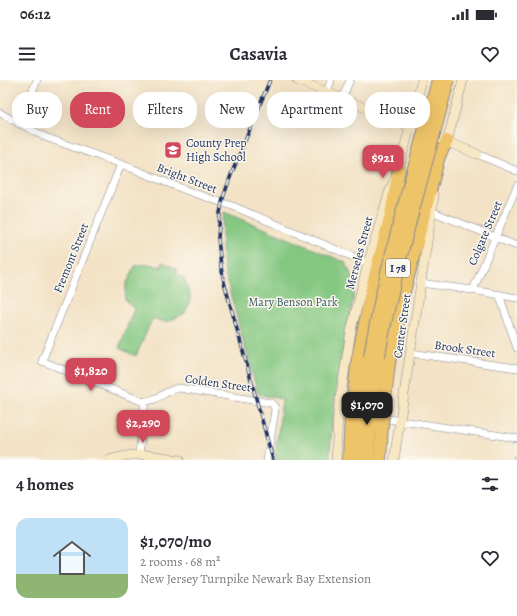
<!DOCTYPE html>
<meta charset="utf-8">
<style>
body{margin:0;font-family:Alegreya,serif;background:#f7f7f7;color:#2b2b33;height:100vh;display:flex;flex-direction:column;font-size:15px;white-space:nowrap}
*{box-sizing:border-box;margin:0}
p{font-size:13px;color:#7c7c81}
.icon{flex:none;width:22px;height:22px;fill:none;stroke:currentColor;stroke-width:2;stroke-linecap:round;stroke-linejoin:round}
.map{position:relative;height:380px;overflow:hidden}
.sheet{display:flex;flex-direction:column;background:#fff;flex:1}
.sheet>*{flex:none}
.hud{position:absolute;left:12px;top:12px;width:493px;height:36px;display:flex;gap:8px}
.price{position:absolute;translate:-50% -34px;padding:0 9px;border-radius:8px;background:#d1495b;color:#fff;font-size:13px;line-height:26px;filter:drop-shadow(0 1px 2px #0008)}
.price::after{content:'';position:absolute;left:50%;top:24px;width:12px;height:9px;margin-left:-6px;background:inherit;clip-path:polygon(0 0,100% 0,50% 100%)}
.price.active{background:#222;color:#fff}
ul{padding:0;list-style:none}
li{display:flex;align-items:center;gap:12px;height:100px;padding:0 16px}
li span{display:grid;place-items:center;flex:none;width:112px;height:80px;border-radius:12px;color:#555}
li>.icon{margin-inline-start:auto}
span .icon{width:48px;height:48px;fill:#fffc;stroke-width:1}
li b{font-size:17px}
h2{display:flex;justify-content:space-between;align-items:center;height:48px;padding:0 16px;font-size:17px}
.tag{padding:0 14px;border-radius:16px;background:#fff;box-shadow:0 4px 16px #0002;font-size:14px;line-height:36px}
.tag.active{background:#d1495b;color:#fff}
.status{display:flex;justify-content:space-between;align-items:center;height:28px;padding:0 20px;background:#fff;direction:ltr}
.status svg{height:11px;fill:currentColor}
header{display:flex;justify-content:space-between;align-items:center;height:52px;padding:0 16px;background:#fff;font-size:18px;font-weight:700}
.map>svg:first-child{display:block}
.green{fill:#84c781;stroke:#507b70}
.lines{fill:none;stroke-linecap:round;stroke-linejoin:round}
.street-casing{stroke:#878892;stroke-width:8}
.secondary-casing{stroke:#878892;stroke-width:10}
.highway-casing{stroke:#878892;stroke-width:14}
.street{stroke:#fff;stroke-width:7}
.secondary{stroke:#f8e7c3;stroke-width:9}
.highway{stroke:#eec469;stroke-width:12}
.rail-casing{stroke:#1b2f5e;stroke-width:3.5}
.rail{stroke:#fbf7ec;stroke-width:2;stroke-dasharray:6;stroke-linecap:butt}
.highway-bridge-casing{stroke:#878892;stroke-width:14;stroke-linecap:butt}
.highway-bridge{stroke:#eec469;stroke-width:12}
.labels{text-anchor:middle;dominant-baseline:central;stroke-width:3;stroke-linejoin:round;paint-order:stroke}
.shield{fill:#fbf7ec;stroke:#5e6b89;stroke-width:1}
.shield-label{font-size:11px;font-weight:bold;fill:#1b2f5e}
.poi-label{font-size:12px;fill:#1b2f5e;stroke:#fbf7ec;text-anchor:start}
.street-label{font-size:12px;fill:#1b2f5e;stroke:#fbf7ec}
.park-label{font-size:12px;fill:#3a5d68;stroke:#fbf7ec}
</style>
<div class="status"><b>06:12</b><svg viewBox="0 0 49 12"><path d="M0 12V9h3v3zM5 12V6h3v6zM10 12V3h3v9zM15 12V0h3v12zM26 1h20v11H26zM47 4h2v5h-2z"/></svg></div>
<header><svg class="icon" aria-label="menu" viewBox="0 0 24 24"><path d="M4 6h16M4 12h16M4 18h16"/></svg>Casavia<svg class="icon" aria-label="heart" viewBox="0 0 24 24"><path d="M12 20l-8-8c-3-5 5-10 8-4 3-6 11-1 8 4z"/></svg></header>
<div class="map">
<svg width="517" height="380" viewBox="0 0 517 380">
<rect width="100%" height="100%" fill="#fbf7ec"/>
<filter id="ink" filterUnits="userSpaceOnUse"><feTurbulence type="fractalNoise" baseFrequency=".025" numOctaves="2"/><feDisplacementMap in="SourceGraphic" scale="8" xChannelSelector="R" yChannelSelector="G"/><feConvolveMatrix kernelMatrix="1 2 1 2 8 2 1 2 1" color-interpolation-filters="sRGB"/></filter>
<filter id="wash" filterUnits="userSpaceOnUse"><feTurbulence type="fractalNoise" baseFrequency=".012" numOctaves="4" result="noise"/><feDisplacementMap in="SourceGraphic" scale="16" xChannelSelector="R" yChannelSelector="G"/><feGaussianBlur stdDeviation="0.9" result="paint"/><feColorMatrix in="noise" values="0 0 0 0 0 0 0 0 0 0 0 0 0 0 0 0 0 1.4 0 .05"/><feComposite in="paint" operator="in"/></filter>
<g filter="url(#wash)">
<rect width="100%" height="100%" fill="#f3e2c5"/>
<path class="green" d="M224,132L345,182L356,204L337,302L331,358L330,380H275L282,319L258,314L225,194C221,173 221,153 224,132Z
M162,182L178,190L176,194L184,198L191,219L185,233L167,242L152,239L136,276L119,268L134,229L125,220L126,205L135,186L149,184L161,187Z"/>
</g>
<g filter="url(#ink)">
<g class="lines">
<defs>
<path id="street" d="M327,12L331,0
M342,19L350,0
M0,33L45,57L121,84L188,111L235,127L368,183
M19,44L37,0
M477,74L517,91
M121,84L42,281L141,321C156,323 165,310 179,308L271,323L274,326L275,330L267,380
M431,131L517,166
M420,203L473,210L517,218
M473,210L517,106
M499,214L517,268
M410,273L517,288
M381,338L517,358
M139,374L145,322
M517,380V379"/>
<path id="secondary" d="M297,0L477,74
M446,66L463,0
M109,380C137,371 151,375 180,380
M336,380L338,332L351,251L368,183L389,113L399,89L422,0
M394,380L434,116"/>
<path id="highway" d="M358,278L372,208L392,130L399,89
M389,283L404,212L439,76L447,61"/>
</defs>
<use href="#street" class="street-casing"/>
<use href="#secondary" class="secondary-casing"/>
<use href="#highway" class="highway-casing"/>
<use href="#street" class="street"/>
<use href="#secondary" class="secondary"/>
<use href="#highway" class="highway"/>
<defs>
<path id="rail" d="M270,0L231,95L223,118L220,133L218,158L221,187L224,202L273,380"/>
</defs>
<use href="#rail" class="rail-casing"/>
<use href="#rail" class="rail"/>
<defs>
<path id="highway-bridge" d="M349,380L351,337L358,278
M359,380C364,250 405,125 438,0
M368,380C370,298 389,220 410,141C423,94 436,47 448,0
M380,380L382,344L389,283"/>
</defs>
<use href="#highway-bridge" class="highway-bridge-casing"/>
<use href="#highway-bridge" class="highway-bridge"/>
</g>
</g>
<defs>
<symbol id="school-square" viewBox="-11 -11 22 22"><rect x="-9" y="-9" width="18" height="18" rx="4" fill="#d1495b" stroke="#fbf7ec"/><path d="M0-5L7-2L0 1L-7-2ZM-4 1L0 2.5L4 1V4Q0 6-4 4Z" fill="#fff"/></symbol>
</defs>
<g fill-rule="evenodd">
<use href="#school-square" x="163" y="60" width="20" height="20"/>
</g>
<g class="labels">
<rect class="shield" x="386" y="179" width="24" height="18" rx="3"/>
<g class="shield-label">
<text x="398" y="188">I 78</text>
</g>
<g class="poi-label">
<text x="186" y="63">County Prep<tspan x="186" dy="14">High School</tspan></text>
</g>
<g class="street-label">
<text transform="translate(187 98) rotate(21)">Bright Street</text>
<text transform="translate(485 153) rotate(-67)">Colgate Street</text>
<text transform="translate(359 173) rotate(-75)">Merseles Street</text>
<text transform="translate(71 178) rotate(-68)">Fremont Street</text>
<text transform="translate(402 246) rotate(-82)">Center Street</text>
<text transform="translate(465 269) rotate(8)">Brook Street</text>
<text transform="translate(218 303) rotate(8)">Colden Street</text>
</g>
<g class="park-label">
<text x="293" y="222">Mary Benson Park</text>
</g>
</g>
</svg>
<b class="price" style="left:383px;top:99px">$921</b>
<b class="price" style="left:91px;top:312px">$1,820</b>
<b class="price active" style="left:367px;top:346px">$1,070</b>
<b class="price" style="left:143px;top:364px">$2,290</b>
<div class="hud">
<a class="tag">Buy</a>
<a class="tag active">Rent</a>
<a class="tag">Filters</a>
<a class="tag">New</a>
<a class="tag">Apartment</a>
<a class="tag">House</a>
</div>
</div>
<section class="sheet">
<h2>4 homes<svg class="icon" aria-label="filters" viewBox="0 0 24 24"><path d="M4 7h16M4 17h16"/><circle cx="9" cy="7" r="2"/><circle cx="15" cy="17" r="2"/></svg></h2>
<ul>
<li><span style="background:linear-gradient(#bfe0f5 70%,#8fb573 0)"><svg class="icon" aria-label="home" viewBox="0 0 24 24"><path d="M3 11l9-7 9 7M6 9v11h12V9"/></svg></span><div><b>$1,070/mo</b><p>2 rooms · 68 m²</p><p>New Jersey Turnpike Newark Bay Extension</p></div><svg class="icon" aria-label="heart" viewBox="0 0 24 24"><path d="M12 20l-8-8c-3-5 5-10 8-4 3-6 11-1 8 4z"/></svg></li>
</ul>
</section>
